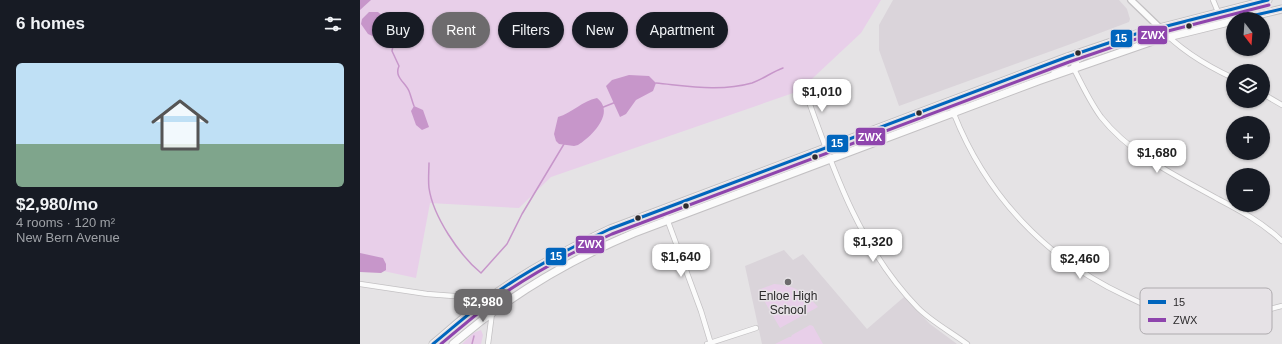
<!DOCTYPE html>
<meta charset="utf-8">
<style>
body{margin:0;font-family:Arial,sans-serif;background:#242831;color:#f1f3f6;height:100vh;display:flex;flex-direction:column;font-size:15px;white-space:nowrap}
*{box-sizing:border-box;margin:0}
p{font-size:13px;color:#9ea1a6}
.icon{flex:none;width:22px;height:22px;fill:none;stroke:currentColor;stroke-width:2;stroke-linecap:round;stroke-linejoin:round}
.map{position:relative;flex:1;overflow:hidden}
.sheet{display:flex;flex-direction:column;background:#171b24;width:360px}
.sheet>*{flex:none}
.hud{position:absolute;left:12px;top:12px;width:380px;height:36px;display:flex;gap:8px}
.needle{width:26px;rotate:163deg}
.fabs{position:absolute;left:866px;top:12px;display:grid;gap:8px}
.fabs a{display:grid;place-items:center;width:44px;height:44px;border-radius:50%;background:#171b24;box-shadow:0 1px 3px #0004;font-size:20px}
.price{position:absolute;translate:-50% -34px;padding:0 9px;border-radius:8px;background:#fff;color:#222;font-size:13px;line-height:26px;filter:drop-shadow(0 1px 2px #0008)}
.price::after{content:'';position:absolute;left:50%;top:24px;width:12px;height:9px;margin-left:-6px;background:inherit;clip-path:polygon(0 0,100% 0,50% 100%)}
.price.active{background:#6d6b6d;color:#fff}
ul{padding:0;list-style:none}
li{display:grid;align-content:center;gap:8px;height:212px;padding:0 16px}
li span{display:grid;place-items:center;height:124px;border-radius:6px;color:#555}
li>.icon{margin-inline-start:auto}
span .icon{width:72px;height:72px;fill:#fffc;stroke-width:1}
li b{font-size:17px}
h2{display:flex;justify-content:space-between;align-items:center;height:48px;padding:0 16px;font-size:17px}
.pill{padding:0 14px;border-radius:18px;background:#171b24;box-shadow:0 1px 3px #0004;font-size:14px;line-height:36px}
.pill.active{background:#6d6b6d;color:#fff}
main{display:flex;flex:1;min-height:0}
.map>svg:first-child{display:block}
.built{fill:#dad4da}
.green{fill:#e8cfe9}
.water{fill:#c796ca}
.lines{fill:none;stroke-linecap:round;stroke-linejoin:round}
.stream{stroke:#c796ca;stroke-width:1.5}
.minor-casing{stroke:#c3c1c3;stroke-width:6}
.tertiary-casing{stroke:#c3c1c3;stroke-width:8}
.primary-casing{stroke:#c3c1c3;stroke-width:9}
.minor{stroke:#fbfbfb;stroke-width:4.5}
.tertiary{stroke:#fbfbfb;stroke-width:5.5}
.primary{stroke:#fbfbfb;stroke-width:7}
.bus-1-casing{stroke:#e6e2e6;stroke-width:6}
.bus-2-casing{stroke:#e6e2e6;stroke-width:6}
.bus-1{stroke:#0065bd;stroke-width:3}
.bus-2{stroke:#8e44ad;stroke-width:3}
.bus-dot{fill:#2d2b2d;stroke:#e6e2e6;stroke-width:1.5}
.poi-dot{fill:#6d6b6d;stroke:#e6e2e6;stroke-width:1.5}
.labels{text-anchor:middle;dominant-baseline:central;stroke-width:3;stroke-linejoin:round;paint-order:stroke}
.poi-label{font-size:12px;fill:#2d2b2d;stroke:#e6e2e6}
.key{fill:#e6e2e6;stroke:#aeabae;stroke-width:1}
.key-label{font-size:11px;fill:#2d2b2d}
.line-badge{stroke:#e6e2e6;stroke-width:1.5}
.badge-label{font-size:11px;text-anchor:middle;font-weight:bold;fill:#fff}
</style>
<main>
<section class="sheet">
<h2>6 homes<svg class="icon" aria-label="filters" viewBox="0 0 24 24"><path d="M4 7h16M4 17h16"/><circle cx="9" cy="7" r="2"/><circle cx="15" cy="17" r="2"/></svg></h2>
<ul>
<li><span style="background:linear-gradient(#bfe0f5 65%,#7fa58c 0)"><svg class="icon" aria-label="home" viewBox="0 0 24 24"><path d="M3 11l9-7 9 7M6 9v11h12V9"/></svg></span><div><b>$2,980/mo</b><p>4 rooms · 120 m²</p><p>New Bern Avenue</p></div></li>
</ul>
</section>
<div class="map">
<svg width="922" height="344" viewBox="0 0 922 344">
<rect width="100%" height="100%" fill="#e5e3e5"/>
<path class="built" d="M533,0H759L767,9L770,19L769,22L708,45L539,106L519,50V25Z
M424,250L433,260L443,254L507,329L544,297L570,324L597,344H402L385,266Z"/>
<path class="green" d="M0,0H521L501,33L439,91L191,177L159,208L70,203L56,278L0,266Z
M414,284C434,285 445,292 458,307L420,328L398,290Z
M450,325L453,326L463,344H415L429,337H431L432,335Z
M121,330L123,335L121,344H102L113,333Z"/>
<path class="water" d="M0,0H11L0,10Z
M9,12H18L44,35L43,42L28,48L17,38L8,34L1,24L2,19Z
M269,75L289,76L296,83L293,91L276,100L266,114L260,117L246,86L252,80Z
M237,98C256,113 231,137 218,145L214,146L199,144L196,141L194,134L198,117C212,113 222,101 237,98Z
M54,106L63,110L69,127L62,130L56,125L51,111Z
M0,253L23,258L26,264V270L21,273L0,272Z"/>
<g class="lines">
<path class="stream" d="M33,46L32,51L39,66C34,77 45,82 49,91C51,96 52,101 54,106
M296,83C328,86 360,92 392,83C403,79 412,72 423,68
M241,108L256,102
M69,163C69,171 68,180 69,188C73,216 99,255 121,273L147,244L162,214L204,144
M112,344L114,336"/>
<defs>
<path id="minor" d="M853,0L858,12
M799,27C820,50 845,65 873,78
M714,69C722,85 730,102 741,117C771,155 817,176 858,199C881,211 903,223 922,241
M443,85C471,163 498,247 558,308C572,322 591,332 607,344
M903,94L922,105
M594,114C626,195 686,259 766,296C783,304 802,314 820,316C854,320 889,315 922,306
M303,208L341,311L351,344
M0,284L67,294L107,297L125,301L132,313L128,344
M347,344L396,328"/>
<path id="tertiary" d="M771,0L799,27"/>
<path id="primary" d="M880,19L922,9
M714,69L716,60L731,52
M695,73L704,66L707,57
M594,114C593,106 599,103 605,100
M573,118L582,113L586,103
M73,344C90,330 107,314 125,301C164,272 207,249 250,229L707,57L772,35L908,0
M93,344C147,297 209,260 274,233L678,81L796,40L873,21"/>
</defs>
<use href="#minor" class="minor-casing"/>
<use href="#tertiary" class="tertiary-casing"/>
<use href="#primary" class="primary-casing"/>
<use href="#minor" class="minor"/>
<use href="#tertiary" class="tertiary"/>
<use href="#primary" class="primary"/>
<defs>
<path id="bus-1" d="M891,16L922,9
M73,344C95,326 116,307 140,290C175,266 212,247 250,229L707,57L772,35L908,0"/>
<path id="bus-2" d="M81,344C101,327 121,310 143,294C177,271 214,251 252,234L709,62L773,40L909,5"/>
</defs>
<use href="#bus-1" class="bus-1-casing"/>
<use href="#bus-2" class="bus-2-casing"/>
<use href="#bus-1" class="bus-1"/>
<use href="#bus-2" class="bus-2"/>
</g>
<g class="bus-dot">
<circle cx="829" cy="26" r="3.5"/>
<circle cx="718" cy="53" r="3.5"/>
<circle cx="559" cy="113" r="3.5"/>
<circle cx="455" cy="157" r="3.5"/>
<circle cx="326" cy="206" r="3.5"/>
<circle cx="278" cy="218" r="3.5"/>
</g>
<circle class="poi-dot" cx="428" cy="282" r="4"/>
<g class="labels">
<g class="poi-label">
<text x="428" y="296">Enloe High<tspan x="428" dy="14">School</tspan></text>
</g>
</g>
<rect x="780" y="288" width="132" height="46" rx="6" class="key"/>
<rect x="788" y="300" width="18" height="4" fill="#0065bd"/>
<rect x="788" y="318" width="18" height="4" fill="#8e44ad"/>
<g class="key-label">
<text x="813" y="306">15</text>
<text x="813" y="324">ZWX</text>
</g>
<g class="line-badge">
<rect x="777" y="25" width="31" height="20" rx="4" fill="#8e44ad"/>
<rect x="750" y="29" width="23" height="19" rx="4" fill="#0065bd"/>
<rect x="495" y="127" width="31" height="19" rx="4" fill="#8e44ad"/>
<rect x="466" y="134" width="23" height="19" rx="4" fill="#0065bd"/>
<rect x="215" y="235" width="30" height="19" rx="4" fill="#8e44ad"/>
<rect x="185" y="247" width="22" height="19" rx="4" fill="#0065bd"/>
</g>
<g class="badge-label">
<text x="793" y="39">ZWX</text>
<text x="761" y="42">15</text>
<text x="510" y="141">ZWX</text>
<text x="477" y="147">15</text>
<text x="230" y="248">ZWX</text>
<text x="196" y="260">15</text>
</g>
</svg>
<div class="fabs">
<a><svg class="needle" viewBox="-14 -14 28 28"><path d="M0-13l5 13h-10z" fill="#e53935"/><path d="M0 13l5-13h-10z" fill="#9ea1a6"/></svg></a>
<a><svg class="icon" aria-label="layers" viewBox="0 0 24 24"><path d="M12 4l9 5-9 5-9-5zM3 14l9 5 9-5"/></svg></a>
<a>+</a>
<a>−</a>
</div>
<b class="price" style="left:462px;top:113px">$1,010</b>
<b class="price" style="left:797px;top:174px">$1,680</b>
<b class="price" style="left:513px;top:263px">$1,320</b>
<b class="price" style="left:321px;top:278px">$1,640</b>
<b class="price" style="left:720px;top:280px">$2,460</b>
<b class="price active" style="left:123px;top:323px">$2,980</b>
<div class="hud">
<a class="pill">Buy</a>
<a class="pill active">Rent</a>
<a class="pill">Filters</a>
<a class="pill">New</a>
<a class="pill">Apartment</a>
</div>
</div>
</main>
